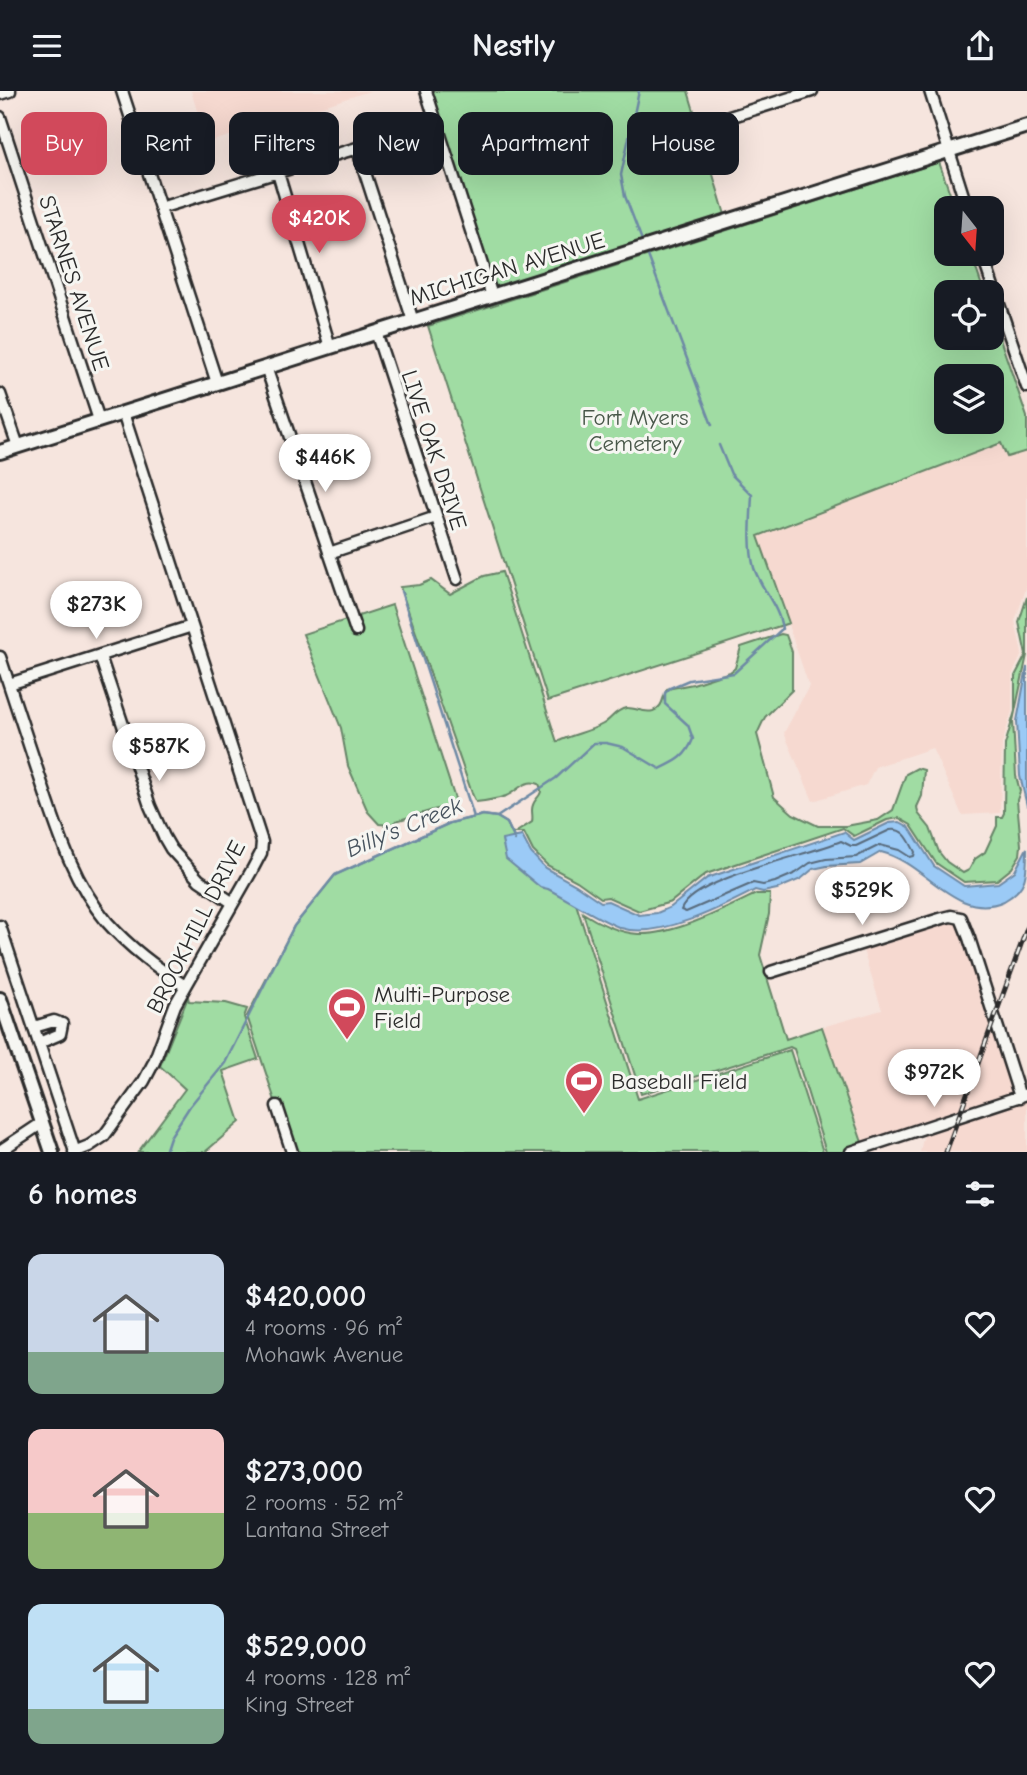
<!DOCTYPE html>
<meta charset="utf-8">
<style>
body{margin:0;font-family:"Comic Neue",sans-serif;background:#242831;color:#f1f3f6;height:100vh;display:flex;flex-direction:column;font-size:26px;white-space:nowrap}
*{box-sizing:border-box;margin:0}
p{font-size:23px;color:#9ea1a6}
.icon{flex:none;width:38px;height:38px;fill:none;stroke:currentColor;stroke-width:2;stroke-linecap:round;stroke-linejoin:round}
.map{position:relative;height:1061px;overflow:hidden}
.panel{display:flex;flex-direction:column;background:#171b24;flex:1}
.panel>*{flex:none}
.hud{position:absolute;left:21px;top:21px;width:985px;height:63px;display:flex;gap:14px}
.needle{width:46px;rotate:163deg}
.buttons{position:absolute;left:934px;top:105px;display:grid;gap:14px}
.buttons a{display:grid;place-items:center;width:70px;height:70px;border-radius:14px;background:#171b24;box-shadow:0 7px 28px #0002;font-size:35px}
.price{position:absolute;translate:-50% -60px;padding:0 16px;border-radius:24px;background:#fff;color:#222;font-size:23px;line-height:46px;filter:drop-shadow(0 2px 4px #0008)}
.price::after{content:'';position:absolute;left:50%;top:42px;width:21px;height:16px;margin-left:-10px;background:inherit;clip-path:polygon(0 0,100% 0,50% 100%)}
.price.selected{background:#d1495b;color:#fff}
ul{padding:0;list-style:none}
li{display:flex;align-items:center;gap:21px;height:175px;padding:0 28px}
li span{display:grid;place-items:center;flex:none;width:196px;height:140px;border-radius:14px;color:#555}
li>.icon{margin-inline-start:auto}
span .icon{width:84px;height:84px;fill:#fffc;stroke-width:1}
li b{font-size:30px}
h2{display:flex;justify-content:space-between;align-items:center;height:84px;padding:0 28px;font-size:30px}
.tag{padding:0 24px;border-radius:14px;background:#171b24;box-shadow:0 7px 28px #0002;font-size:24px;line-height:63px}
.tag.selected{background:#d1495b;color:#fff}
header{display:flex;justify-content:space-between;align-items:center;height:91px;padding:0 28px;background:#171b24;font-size:32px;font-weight:700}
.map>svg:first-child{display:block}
.built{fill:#f6d9d0}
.green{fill:#a0dca3;stroke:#668467;stroke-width:2;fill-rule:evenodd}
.water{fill:#9bcaf6;stroke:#6e8aa5;stroke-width:2}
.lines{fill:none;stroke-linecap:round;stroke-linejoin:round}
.shore{stroke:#586b7c;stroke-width:2}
.stream{stroke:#6e8aa5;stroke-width:2.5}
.minor-casing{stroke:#2b2b2b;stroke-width:15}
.tertiary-casing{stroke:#2b2b2b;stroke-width:18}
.minor{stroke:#f6f6f2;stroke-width:10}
.tertiary{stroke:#f6f6f2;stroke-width:12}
.rail-casing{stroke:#2b2b2b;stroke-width:5}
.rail{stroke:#f6f6f2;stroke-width:2.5;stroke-dasharray:8;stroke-linecap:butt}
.labels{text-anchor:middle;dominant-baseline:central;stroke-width:6;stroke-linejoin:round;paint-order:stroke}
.street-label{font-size:23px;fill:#2b2b2b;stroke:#f6f6f2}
.park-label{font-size:23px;fill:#485749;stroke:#f6f6f2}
.poi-label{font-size:23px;fill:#2b2b2b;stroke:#f6f6f2;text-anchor:start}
.water-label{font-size:24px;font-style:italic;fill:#47535e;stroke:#f6f6f2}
</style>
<header><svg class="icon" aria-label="menu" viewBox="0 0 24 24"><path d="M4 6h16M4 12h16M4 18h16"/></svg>Nestly<svg class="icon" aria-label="share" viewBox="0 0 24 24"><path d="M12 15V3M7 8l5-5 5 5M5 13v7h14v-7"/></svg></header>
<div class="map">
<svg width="1027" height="1061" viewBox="0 0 1027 1061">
<rect width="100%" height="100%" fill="#f6e5de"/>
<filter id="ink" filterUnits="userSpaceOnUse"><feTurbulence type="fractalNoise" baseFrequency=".0143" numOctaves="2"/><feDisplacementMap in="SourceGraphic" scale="14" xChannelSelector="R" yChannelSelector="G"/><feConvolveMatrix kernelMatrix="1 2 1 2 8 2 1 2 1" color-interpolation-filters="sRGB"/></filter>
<g filter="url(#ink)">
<path class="built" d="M191,0H370L207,52Z
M1001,352L1007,366L1027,360V494L1015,530L1022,563L1012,584V620L1002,653L1000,722L962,724L932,657L875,676L866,694L813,710L784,642L809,595L758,445Z
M958,823L1015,1005L1027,1002V1061H920L925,1039L864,1057L822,936L882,919L861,853Z"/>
<path class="green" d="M431,0H688L726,127L494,201Z
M939,71L955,117H947V163H971L984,201H947V247H992V225L1027,326V360L1007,366L1001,352L758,445L789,532L548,610L428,235ZM947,285H992V331H947Z
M502,481L557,651C572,643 589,641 603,633C612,628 615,619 626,617C635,616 644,623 653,620C664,616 662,606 667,598L693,593L730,581L735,577L741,556L781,543L786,544L792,561V599L765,626L757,643L774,706L793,723L818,735H846L878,729L893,719L906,683L917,677L924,679L922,705L917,716L918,722L930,737L939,761L947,771L963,782L969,779L975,768L985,761L997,735V726H1002L1004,722L1005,654L1015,620V585L1026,564L1019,531L1027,506V564L1013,630L1016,685L1020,700L1017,709L1021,754L1020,764L1012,777L997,789L964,791L936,772L911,734L899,727L887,729L854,745L843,737L706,783L671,811L639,820L608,806L601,807L577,790L547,774L533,760L524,742H515L532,731C533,727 532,723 532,719C532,706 546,706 539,693C525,687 518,700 506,705C497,708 486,710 476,711L473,705L400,496L419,494L431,489L450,503L484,485Z
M392,514L455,708L454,713L396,730L391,734L379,733L368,721L348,675L341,637L303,543Z
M483,724L497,726L507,732L524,767L571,797L638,1008L790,959L823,1061H292L247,925L294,835L335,784L450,732Z
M756,803H770L769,823L760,864L786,948L822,936L864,1057L852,1061H826L794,958L790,956L641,1003L583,822C598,832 620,842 638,843C673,845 725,818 756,803Z
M188,906L189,910L226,912L247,918L244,926L258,968L223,980L240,1031L205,1061H138L185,998L160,975Z"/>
<path class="water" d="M1027,576V715L1020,685L1017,630Z
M900,731L909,736L934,775L964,795L998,792L1015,780L1027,757C1027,785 1027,797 1004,810C956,831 926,772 881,761L860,773L827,775L813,778L801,788L777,798L763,801L755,799C722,816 658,849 621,837C599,829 569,809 548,798L540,796L506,768L502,749L522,745L531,762L545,777L576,794L601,811L608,810L639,824L657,822L671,816L707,787L844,741L854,749L889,732Z"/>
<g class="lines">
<path class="shore" d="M890,739C905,737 909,750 915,761L914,765L910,766L899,759L880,754L856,766L826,768L810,772L796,782L775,791L763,794L753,792L686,821L681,819C694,786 807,765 841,750L851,755H856Z"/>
<path class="stream" d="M639,0L621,84L625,105L643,152
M647,162L712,334
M401,500L474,726
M497,726L556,687L594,652H606L623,656L660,678C677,670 686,666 693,648L688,634L665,613V602L670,597L689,589L734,582L782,538C779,515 761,498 754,477C748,455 751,426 752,404L731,383L719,354
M165,1061L170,1046L190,1015L225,972L294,835L335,784L450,732L483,724L497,726L507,732L515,749"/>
<defs>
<path id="minor" d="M122,0L217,292
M426,0L492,205
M930,0L967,117
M0,3L10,0
M0,26L99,329
M701,35L812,0
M357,57L413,230
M278,82L330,256
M160,117L436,33
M982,163L1027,296
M376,241L457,488
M266,276L356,540
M0,303L18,355
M329,462L436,426
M100,565L150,715L164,746L171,758L199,789L233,812
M0,566C13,606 27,647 40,687C57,738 72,789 107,831C130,857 156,876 185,895
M9,593L192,535
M0,835L75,1061
M771,881L943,827L951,825L961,827L969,847L1020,1006
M34,936L54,930L62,933L60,943L39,952
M277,1015L292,1061
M0,1060L42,1032
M74,1061L89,1055L104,1045L144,990L154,971L175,914L252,779L261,762L262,751L123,322
M851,1061L1027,1003"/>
<path id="tertiary" d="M0,361L1027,35
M0,908L52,1061"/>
</defs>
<use href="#minor" class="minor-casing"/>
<use href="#tertiary" class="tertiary-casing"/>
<use href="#minor" class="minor"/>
<use href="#tertiary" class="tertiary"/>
<defs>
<path id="rail" d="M946,1061L1027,837"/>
</defs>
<use href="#rail" class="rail-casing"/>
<use href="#rail" class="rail"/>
</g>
</g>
<defs>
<symbol id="stadium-pin" viewBox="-11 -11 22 30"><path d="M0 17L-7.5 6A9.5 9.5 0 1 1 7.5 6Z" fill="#d1495b" stroke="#f6f6f2"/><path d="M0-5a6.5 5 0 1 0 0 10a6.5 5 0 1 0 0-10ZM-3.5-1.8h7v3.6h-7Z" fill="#fff"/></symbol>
</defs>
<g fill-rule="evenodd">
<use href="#stadium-pin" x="325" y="894" width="44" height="60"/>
<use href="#stadium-pin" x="562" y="968" width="44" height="60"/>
</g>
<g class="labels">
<g class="street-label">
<text transform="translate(507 178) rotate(-17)">MICHIGAN AVENUE</text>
<text transform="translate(74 192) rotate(72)">STARNES AVENUE</text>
<text transform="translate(434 359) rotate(72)">LIVE OAK DRIVE</text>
<text transform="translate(196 836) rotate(-63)">BROOKHILL DRIVE</text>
</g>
<g class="park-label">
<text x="635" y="326">Fort Myers<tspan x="635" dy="26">Cemetery</tspan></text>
</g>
<g class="poi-label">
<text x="374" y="903">Multi-Purpose<tspan x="374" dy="26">Field</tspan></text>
<text x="611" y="990">Baseball Field</text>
</g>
<g class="water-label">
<text transform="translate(404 736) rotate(-22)">Billy's Creek</text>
</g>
</g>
</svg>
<div class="buttons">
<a><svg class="needle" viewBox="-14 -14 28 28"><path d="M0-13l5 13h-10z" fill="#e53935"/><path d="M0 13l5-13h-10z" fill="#9ea1a6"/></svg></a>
<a><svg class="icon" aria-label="locate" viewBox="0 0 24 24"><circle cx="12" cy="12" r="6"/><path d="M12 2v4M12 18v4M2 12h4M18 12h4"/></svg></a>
<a><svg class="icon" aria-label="layers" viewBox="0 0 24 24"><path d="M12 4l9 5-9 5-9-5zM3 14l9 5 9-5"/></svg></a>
</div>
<b class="price selected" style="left:319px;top:164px">$420K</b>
<b class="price" style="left:325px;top:403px">$446K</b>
<b class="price" style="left:96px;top:550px">$273K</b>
<b class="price" style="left:159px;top:692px">$587K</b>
<b class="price" style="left:862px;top:836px">$529K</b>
<b class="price" style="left:934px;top:1018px">$972K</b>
<div class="hud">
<a class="tag selected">Buy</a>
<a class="tag">Rent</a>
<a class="tag">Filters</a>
<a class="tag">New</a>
<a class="tag">Apartment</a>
<a class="tag">House</a>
</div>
</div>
<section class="panel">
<h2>6 homes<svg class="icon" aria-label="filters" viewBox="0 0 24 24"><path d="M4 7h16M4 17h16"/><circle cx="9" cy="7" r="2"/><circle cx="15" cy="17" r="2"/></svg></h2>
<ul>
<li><span style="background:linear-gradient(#c9d6e8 70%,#7fa58c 0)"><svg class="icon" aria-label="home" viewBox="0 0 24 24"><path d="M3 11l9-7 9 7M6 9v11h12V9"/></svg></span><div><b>$420,000</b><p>4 rooms · 96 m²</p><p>Mohawk Avenue</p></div><svg class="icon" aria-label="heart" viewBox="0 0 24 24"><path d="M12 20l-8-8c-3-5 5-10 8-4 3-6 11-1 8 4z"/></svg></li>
<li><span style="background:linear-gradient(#f6c9c9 60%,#8fb573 0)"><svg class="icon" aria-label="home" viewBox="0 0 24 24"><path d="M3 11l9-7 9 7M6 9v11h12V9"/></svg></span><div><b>$273,000</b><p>2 rooms · 52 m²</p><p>Lantana Street</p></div><svg class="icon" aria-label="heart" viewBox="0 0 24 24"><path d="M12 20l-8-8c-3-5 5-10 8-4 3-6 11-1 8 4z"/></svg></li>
<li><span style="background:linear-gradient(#bfe0f5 75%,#7fa58c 0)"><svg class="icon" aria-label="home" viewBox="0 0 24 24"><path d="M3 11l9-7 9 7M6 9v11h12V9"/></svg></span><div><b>$529,000</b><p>4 rooms · 128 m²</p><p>King Street</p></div><svg class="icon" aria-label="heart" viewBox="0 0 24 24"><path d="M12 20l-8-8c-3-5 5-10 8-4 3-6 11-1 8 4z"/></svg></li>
</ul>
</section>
